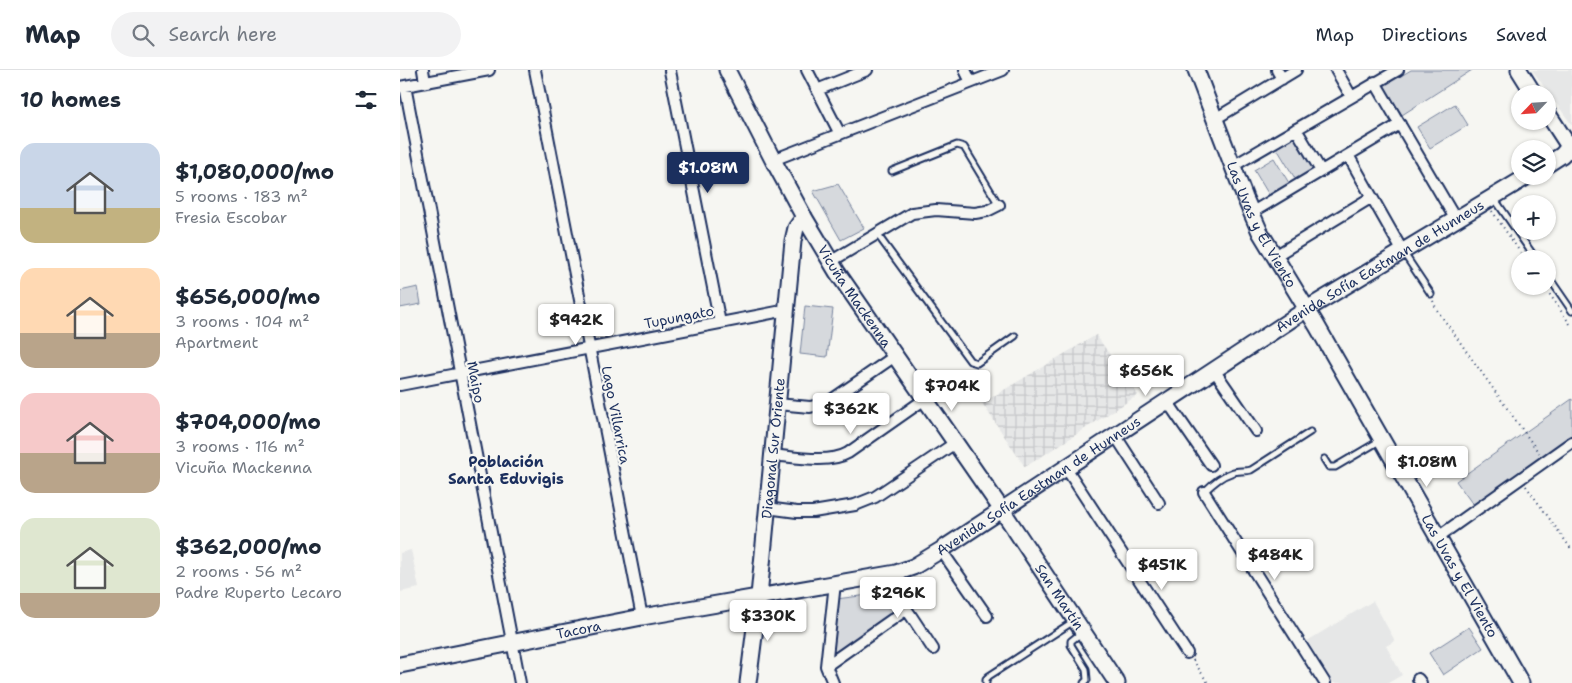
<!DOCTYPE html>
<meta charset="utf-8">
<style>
body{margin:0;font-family:"Shantell Sans",sans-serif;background:#f2f2f3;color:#1f2937;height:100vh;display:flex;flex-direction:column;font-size:19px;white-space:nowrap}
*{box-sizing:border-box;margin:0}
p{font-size:16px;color:#747a83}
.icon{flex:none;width:28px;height:28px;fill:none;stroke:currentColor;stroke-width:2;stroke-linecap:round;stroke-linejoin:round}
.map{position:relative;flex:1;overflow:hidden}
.details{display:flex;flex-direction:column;background:#fff;width:400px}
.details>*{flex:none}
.needle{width:32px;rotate:245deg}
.tools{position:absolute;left:1111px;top:15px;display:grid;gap:10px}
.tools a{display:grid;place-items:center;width:45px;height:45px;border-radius:50%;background:#fff;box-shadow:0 1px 4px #0004;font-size:25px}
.price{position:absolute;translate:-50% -42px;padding:0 11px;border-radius:5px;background:#fff;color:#222;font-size:16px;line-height:32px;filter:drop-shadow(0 1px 2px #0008)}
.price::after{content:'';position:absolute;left:50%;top:30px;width:15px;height:11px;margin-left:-8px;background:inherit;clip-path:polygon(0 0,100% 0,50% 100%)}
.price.on{background:#1b2f5e;color:#fff}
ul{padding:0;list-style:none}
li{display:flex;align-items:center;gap:15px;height:125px;padding:0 20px}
li span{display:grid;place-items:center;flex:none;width:140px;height:100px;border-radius:15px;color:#555}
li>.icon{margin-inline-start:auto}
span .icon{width:60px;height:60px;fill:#fffc;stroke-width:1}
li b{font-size:21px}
h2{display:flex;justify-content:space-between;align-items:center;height:60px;padding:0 20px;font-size:21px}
header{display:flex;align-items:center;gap:30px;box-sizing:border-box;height:70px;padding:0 25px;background:#fff;border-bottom:1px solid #e0e1e3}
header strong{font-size:24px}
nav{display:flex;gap:28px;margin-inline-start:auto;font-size:18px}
.search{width:350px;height:45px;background:#f2f2f3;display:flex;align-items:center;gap:12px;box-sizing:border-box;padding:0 18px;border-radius:28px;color:#747a83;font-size:19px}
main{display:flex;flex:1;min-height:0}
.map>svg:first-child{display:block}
.built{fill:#e6e7e7}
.industrial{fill:url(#industrial-grid)}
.green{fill:#d6d9dd;stroke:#78849e}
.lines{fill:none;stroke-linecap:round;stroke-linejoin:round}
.lane-casing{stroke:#1b2f5e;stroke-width:9}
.street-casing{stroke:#1b2f5e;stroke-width:14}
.secondary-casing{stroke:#1b2f5e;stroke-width:19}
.path{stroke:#1b2f5e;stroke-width:2;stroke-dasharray:1 4;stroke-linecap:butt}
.lane{stroke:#f6f6f2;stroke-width:5}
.street{stroke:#f6f6f2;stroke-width:10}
.secondary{stroke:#f6f6f2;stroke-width:15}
.labels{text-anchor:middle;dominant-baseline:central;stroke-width:4.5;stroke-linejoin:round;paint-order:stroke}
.street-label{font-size:14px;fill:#1b2f5e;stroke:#f6f6f2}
.neighbourhood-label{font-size:15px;font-weight:bold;fill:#1b2f5e;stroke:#f6f6f2}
</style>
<header>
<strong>Map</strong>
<div class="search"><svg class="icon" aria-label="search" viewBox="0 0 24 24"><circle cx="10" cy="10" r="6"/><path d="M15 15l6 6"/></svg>Search here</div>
<nav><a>Map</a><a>Directions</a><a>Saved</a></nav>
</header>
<main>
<section class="details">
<h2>10 homes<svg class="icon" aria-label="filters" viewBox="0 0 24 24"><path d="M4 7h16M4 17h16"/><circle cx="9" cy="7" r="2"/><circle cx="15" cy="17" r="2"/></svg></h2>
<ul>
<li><span style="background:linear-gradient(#c9d6e8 65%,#c2b280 0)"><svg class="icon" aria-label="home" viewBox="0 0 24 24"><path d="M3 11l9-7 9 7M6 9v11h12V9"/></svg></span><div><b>$1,080,000/mo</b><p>5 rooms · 183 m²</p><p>Fresia Escobar</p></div></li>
<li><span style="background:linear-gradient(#ffd9b3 65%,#b9a48a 0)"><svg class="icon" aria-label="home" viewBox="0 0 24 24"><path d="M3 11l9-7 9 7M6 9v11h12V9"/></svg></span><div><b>$656,000/mo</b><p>3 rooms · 104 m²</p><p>Apartment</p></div></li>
<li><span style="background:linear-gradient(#f6c9c9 60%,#b9a48a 0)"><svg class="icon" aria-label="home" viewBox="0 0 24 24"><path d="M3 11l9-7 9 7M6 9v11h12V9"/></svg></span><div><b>$704,000/mo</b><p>3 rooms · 116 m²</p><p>Vicuña Mackenna</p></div></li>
<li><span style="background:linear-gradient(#dfe7d0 75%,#b9a48a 0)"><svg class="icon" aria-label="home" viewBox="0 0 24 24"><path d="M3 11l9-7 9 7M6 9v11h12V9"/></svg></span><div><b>$362,000/mo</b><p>2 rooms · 56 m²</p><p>Padre Ruperto Lecaro</p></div></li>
</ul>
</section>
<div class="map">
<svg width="1172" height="613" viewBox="0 0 1172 613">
<defs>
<pattern id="industrial-grid" width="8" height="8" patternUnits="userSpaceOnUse" patternTransform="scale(1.25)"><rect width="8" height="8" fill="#e6e7e7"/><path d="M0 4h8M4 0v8" fill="none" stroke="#c5c6c9"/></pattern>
</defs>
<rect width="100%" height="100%" fill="#f6f6f2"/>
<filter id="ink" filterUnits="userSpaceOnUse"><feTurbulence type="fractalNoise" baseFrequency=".02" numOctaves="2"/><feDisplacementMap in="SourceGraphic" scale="10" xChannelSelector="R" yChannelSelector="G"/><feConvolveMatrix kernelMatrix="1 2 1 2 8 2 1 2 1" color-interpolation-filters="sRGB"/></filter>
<g filter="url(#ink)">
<path class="built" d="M1132,0H1172V55Z
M11,480L19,518L0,522V483Z
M973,531L995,571L986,576L1002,605L988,613H933L907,571Z"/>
<path class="industrial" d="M696,265L738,325L625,397L582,333Z"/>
<path class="green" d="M1011,0H1072L1002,45L984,16Z
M1055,34L1068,55L1030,78L1017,57Z
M896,65L916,98L896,110L876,77Z
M874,88L889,113L869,125L854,100Z
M438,114L464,158L441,170L413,121Z
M18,217L21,234L0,238V221Z
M405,236L433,239L427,287L400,284Z
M1172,329V367L1074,436L1056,411Z
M485,523L498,542L430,589L436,529Z
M1069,557L1083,578L1043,605L1029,583Z"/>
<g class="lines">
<defs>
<path id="lane" d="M492,101L557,75L564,77L599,135
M1094,128L1136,189
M477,164L570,291L577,293L615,266
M1003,182L1031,224
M1148,206L1172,241
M924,389L929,397H935L981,370
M804,422C811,415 821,406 831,403C837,400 844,402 851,400L910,362
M681,563L671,571V575L686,599L687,610L684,613
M586,613V609L589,606L674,551"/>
<path id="street" d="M23,0L25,12
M135,0L242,547
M407,0L440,64
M565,0L571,12
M877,0L882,9
M936,0L951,26
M270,1L320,253
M975,12L1056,150
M5,16L120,613
M0,17L89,0
M417,20L467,0
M815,49L896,0
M896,59L921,101
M948,85L1003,182
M373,90L603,0
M833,96L998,0
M851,143L1000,54
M875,186L972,127
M430,192L512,143L536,140L575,143L587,141L599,135
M814,300L856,361
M0,315L387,240
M767,331L811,395
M377,334L410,337L427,333L495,286
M715,365L759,433
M372,385C394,387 429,394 448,383L525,329
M666,398L787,583
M804,422L925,613
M367,438L397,442H413L455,435L475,427L555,373
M1038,467L1172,372
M541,480L587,546
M484,505L533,579
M426,596L507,539
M1018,609L1021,613
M433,613L426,596L435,513"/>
<g id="secondary">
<path id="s1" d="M327,0L373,90L404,147L437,202L602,440L717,613"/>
<path id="s2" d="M796,0L845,128L860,162L917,256L1121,613"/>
<path d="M1119,0L1134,24"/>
<path d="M1148,44L1172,81"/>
<path d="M1148,94L1162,85L1172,73"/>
<path id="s3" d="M0,595L242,547L496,503L513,497L541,480L907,239L1128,106"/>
<path id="s4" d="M348,613L359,526L393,171L396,158L404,147"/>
</g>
</defs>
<use href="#lane" class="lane-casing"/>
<use href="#street" class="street-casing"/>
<use href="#secondary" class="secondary-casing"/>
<path class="path" d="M1092,141L1125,189
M1144,216L1172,257
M1033,231L1037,240L1139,383
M1126,416L1172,480
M793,590L808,613"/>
<use href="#lane" class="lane"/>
<use href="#street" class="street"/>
<use href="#secondary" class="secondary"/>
</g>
</g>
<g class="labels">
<g class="street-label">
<text stroke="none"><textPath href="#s2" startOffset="168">Las Uvas y El Viento</textPath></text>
<text stroke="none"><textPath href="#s3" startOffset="1078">Avenida Sofía Eastman de Hunneus</textPath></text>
<text stroke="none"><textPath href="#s1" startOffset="260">Vicuña Mackenna</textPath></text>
<text transform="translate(279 247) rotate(-11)">Tupungato</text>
<text transform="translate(76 312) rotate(79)">Maipo</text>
<text transform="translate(216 345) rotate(79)">Lago Villarrica</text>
<text stroke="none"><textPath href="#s4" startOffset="236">Diagonal Sur Oriente</textPath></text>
<text stroke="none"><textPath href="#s3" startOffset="672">Avenida Sofía Eastman de Hunneus</textPath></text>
<text stroke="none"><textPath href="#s2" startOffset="572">Las Uvas y El Viento</textPath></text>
<text stroke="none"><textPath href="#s1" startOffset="624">San Martín</textPath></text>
<text stroke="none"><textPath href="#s3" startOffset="182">Tacora</textPath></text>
</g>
<g class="neighbourhood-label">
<text x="106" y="392">Población<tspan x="106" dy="17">Santa Eduvigis</tspan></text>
</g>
</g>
</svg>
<div class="tools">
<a><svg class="needle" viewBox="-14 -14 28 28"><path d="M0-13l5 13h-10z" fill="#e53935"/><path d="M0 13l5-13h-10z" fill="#747a83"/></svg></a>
<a><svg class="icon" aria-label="layers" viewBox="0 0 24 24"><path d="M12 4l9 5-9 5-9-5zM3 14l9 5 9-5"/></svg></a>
<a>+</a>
<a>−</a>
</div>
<b class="price on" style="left:308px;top:124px">$1.08M</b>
<b class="price" style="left:176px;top:276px">$942K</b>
<b class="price" style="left:746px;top:327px">$656K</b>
<b class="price" style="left:552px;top:342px">$704K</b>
<b class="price" style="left:451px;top:365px">$362K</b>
<b class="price" style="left:1027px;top:418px">$1.08M</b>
<b class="price" style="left:875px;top:511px">$484K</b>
<b class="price" style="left:762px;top:521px">$451K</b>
<b class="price" style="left:498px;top:549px">$296K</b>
<b class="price" style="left:368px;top:572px">$330K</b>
</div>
</main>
